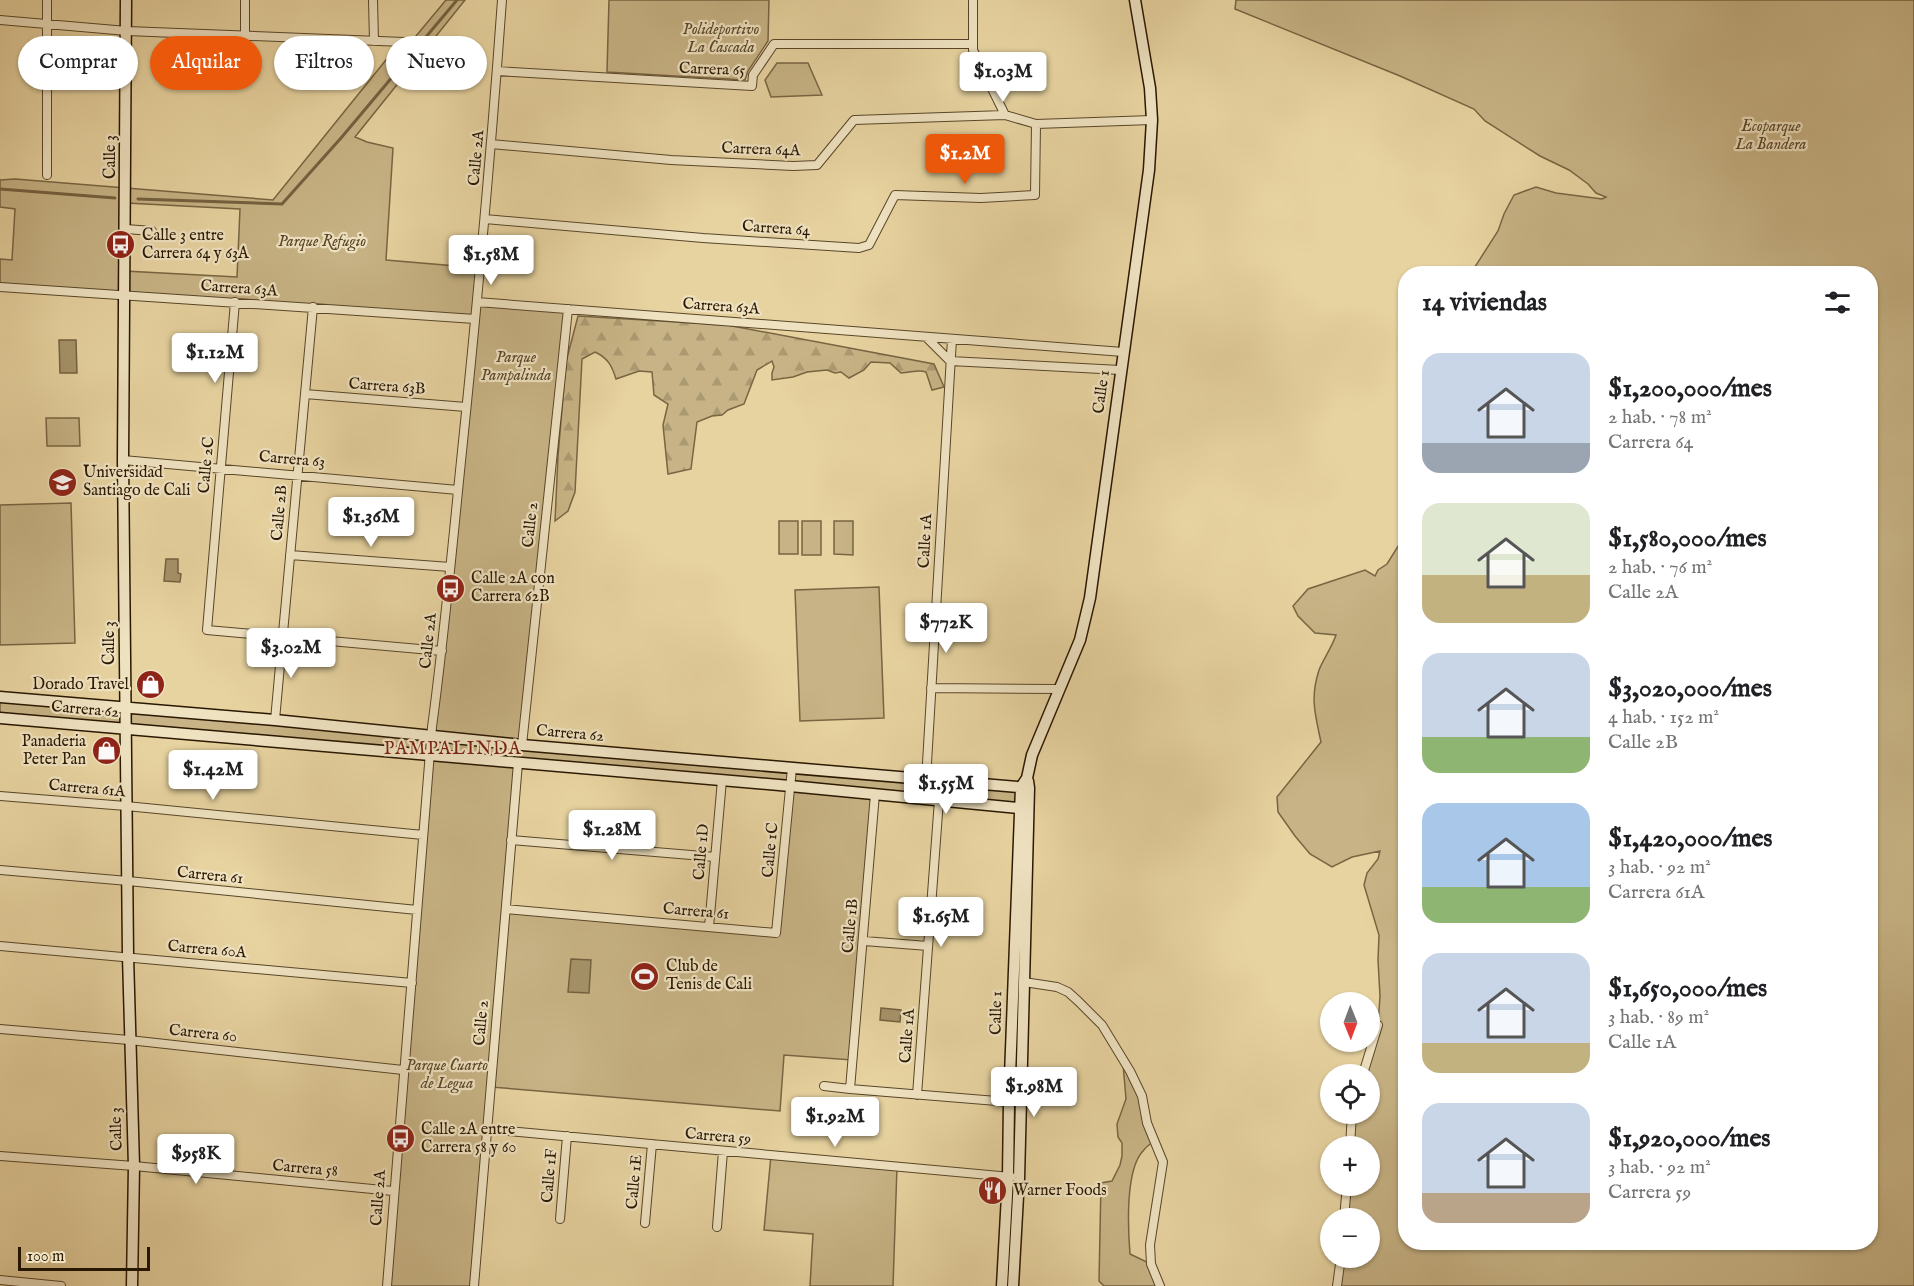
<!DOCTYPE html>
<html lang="es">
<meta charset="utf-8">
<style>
body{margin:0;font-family:"IM FELL English",serif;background:#f6f6f6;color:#202124;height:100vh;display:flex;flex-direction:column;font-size:22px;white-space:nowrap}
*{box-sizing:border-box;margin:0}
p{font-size:20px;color:#757577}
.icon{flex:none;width:33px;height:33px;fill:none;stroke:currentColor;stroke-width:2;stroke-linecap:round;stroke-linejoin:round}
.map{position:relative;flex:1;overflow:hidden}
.panel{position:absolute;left:1398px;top:266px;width:480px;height:984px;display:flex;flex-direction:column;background:#fff;border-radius:24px;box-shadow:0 2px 4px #0004}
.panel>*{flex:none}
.top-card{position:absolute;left:18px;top:36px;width:570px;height:54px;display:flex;gap:12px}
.needle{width:39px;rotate:179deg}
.controls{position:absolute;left:1320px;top:992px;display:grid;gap:12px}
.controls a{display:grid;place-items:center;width:60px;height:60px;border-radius:50%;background:#fff;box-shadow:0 2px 4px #0004;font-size:30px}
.scale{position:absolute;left:18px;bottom:15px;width:132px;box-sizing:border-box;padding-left:6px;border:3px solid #291700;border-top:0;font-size:16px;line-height:21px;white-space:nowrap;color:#291700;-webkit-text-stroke:4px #efe2c1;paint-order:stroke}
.price{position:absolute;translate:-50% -51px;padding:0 14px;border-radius:6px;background:#fff;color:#222;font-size:20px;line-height:39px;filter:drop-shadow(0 2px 3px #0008)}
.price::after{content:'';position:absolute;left:50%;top:36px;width:18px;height:14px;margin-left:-9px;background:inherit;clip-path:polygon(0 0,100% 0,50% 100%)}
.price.on{background:#ea580c;color:#fff}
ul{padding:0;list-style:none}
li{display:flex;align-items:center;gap:18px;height:150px;padding:0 24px}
li span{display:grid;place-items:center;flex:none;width:168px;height:120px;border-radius:18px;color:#555}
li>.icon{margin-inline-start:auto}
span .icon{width:72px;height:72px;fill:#fffc;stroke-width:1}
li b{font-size:26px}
h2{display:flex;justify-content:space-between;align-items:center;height:72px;padding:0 24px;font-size:26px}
.pill{padding:0 21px;border-radius:27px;background:#fff;box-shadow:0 2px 4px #0004;font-size:21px;line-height:54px}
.pill.on{background:#ea580c;color:#fff}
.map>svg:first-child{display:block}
.green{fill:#c7b385;stroke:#786542;stroke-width:1.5;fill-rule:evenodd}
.forest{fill:url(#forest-firs);stroke:#786542;stroke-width:1.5}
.water{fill:#a6936a;stroke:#746140;stroke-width:1.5}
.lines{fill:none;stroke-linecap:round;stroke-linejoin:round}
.stream{stroke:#746140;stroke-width:3}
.street-casing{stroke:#584628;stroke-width:10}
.secondary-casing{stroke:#291700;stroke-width:13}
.street{stroke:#efe2c1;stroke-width:8}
.secondary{stroke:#efe2c1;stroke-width:10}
.labels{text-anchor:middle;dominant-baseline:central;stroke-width:4.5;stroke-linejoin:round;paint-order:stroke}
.park-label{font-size:16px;font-style:italic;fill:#584628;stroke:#efe2c1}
.street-label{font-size:16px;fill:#291700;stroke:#efe2c1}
.poi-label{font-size:16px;fill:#291700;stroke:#efe2c1;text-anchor:start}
.neighbourhood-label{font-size:18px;letter-spacing:1.5px;fill:#7a1f14;stroke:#efe2c1}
</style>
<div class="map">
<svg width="1914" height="1286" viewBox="0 0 1914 1286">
<defs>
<pattern id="forest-firs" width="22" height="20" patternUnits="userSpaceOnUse" patternTransform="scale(1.5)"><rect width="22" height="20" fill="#c7b385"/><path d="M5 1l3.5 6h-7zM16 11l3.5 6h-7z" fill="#ab9971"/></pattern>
</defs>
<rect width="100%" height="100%" fill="#e7d3a0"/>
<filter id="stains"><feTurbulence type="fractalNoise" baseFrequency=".00333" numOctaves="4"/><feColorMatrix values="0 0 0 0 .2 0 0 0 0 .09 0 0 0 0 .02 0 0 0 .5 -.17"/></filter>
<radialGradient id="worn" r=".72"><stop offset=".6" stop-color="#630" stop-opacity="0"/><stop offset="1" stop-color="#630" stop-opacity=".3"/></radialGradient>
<path class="green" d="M446,0H465L355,137L367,142L393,148L386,260L480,268L477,302L568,309L522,744L1021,787L1019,808L875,794L852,1060L784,1055L780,1111L491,1087L474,1286H387L430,755L0,718V697L431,735L475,319L0,287V259L12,260L15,209L0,207V180L15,179L273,200L394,50L406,48ZM126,203L240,209L237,277L125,271ZM518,763L790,786L776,933L506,908Z
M609,0H769L768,41L748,71L745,80L607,72Z
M1236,0H1914V1286H1337L1341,1257H1370V1218H1344L1347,1185H1370V1146H1350L1352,1113H1370V1074H1363L1378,1025L1380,996L1378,960L1379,935L1364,885L1367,873L1378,859L1380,851L1352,857L1332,867L1310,854L1295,836L1278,812L1277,797L1321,742C1315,714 1310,698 1319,670C1324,658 1332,647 1336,635L1315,633L1298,616L1293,606L1308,589L1365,570L1375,576L1378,570L1387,564L1405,535L1406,1242H1870V273H1471L1498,231L1504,214L1514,195L1536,187L1556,193L1602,199L1606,197L1596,193L1588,184L1569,170L1540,156L1485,121L1474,109L1400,76L1235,9Z
M777,63H808L822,95L771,97L765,80Z
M46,418H79L80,446H47Z
M71,503L75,643L0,645V505Z
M779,521H798V554H779Z
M802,521H821V555H802Z
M834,521H853V555L834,554Z
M879,587L884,718L800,721L795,590Z
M1123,1064L1130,1071L1154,1141C1150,1144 1146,1147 1143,1151C1125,1170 1128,1229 1130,1254L1151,1264L1160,1286H1104L1099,1281L1101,1183L1112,1181L1120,1165L1122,1156V1143L1118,1137L1117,1124L1126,1099Z
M771,1155L897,1167L893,1286H810L813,1234L764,1230Z"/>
<path class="forest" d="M578,316L727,325L934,364L944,387L932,390L926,372C917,369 911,373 901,373L890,363L871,362L864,370L849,378L841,372L835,373L827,370L807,372L793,377L772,380V373L774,367L772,361L757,370L744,404L728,410L722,415L712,416L697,422L691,469L668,474L663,425L668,404L654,395L652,372L639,371L616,379C612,366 608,358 595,352L582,359L575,492L568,511L555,521L558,456L566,362Z"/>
<path class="water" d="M59,340H76L77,373H60Z
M166,559H178V573L181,574L180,582L164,581Z
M571,959L591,960L589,993L568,992Z
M881,1008L901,1010L900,1022L880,1020Z"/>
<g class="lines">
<path class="stream" d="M0,189L115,198
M138,199L282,204L341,138L457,0"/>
<defs>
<path id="street" d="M373,0L374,41
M973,0V50L1005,115
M0,20L127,31L404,42
M245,35V0
M497,71L752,86L753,75L774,44H973
M491,144L671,160L793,166L817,165L854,120L1005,115L1036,124L1152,120
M47,175V0
M485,219L703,238L859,248L869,245L895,195L981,198L1035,195L1036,124
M126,229L152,231
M0,287L475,319
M235,302L207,630L442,651
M477,302L1123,352
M926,337L950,361L1120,370
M305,394L466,407
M123,460L458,490
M290,555L450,567
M931,688L1060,689
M275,720L313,307
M522,745L568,309
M926,780L952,339
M875,794L850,1089L1009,1102
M0,796L126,806L423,835
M511,840L715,857
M0,870L128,881L417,910
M506,909L776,933L792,768
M709,927L722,780
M864,941L928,946
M0,946L412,983
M1024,982L1057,987L1068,992L1078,1001L1102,1025L1130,1071L1142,1096L1147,1123L1163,1162L1150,1245L1151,1264L1160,1286
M0,1029L129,1040L403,1070
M1363,1074L1378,1025
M824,1086L850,1089
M917,1095L939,800
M487,1129L1011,1177
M1350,1146L1352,1113
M0,1156L134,1166L393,1191
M1344,1218L1347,1185
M560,1219L567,1136
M645,1223L652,1144
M717,1227L723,1151
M0,1280L61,1286
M387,1286L432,727C444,638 452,550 461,461C477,307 491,154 502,0
M474,1286L518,763
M1337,1286L1341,1257"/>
<path id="secondary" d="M126,0L123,460L128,956L134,1166L132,1286
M0,697L275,720L522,745L1029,788
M0,718L790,786L1028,809
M1002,1286L1008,1177L1009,1102L1021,787L1027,778L1032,755L1080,640L1090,598L1149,170L1152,120L1150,88L1135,0
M1013,1286L1019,1178L1029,788L1028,781"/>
</defs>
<use href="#street" class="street-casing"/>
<use href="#secondary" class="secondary-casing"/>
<use href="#street" class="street"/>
<use href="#secondary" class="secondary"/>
</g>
<defs>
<symbol id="bus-disc" viewBox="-11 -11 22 22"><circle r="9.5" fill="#8f2418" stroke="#efe2c1"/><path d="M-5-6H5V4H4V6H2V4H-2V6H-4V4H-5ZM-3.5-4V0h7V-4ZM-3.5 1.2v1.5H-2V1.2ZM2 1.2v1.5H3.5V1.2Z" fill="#fff"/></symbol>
<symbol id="university-disc" viewBox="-11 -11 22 22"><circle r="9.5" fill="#8f2418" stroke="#efe2c1"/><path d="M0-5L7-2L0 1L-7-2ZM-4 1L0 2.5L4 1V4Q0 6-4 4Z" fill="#fff"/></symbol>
<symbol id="shop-disc" viewBox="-11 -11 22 22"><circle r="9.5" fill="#8f2418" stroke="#efe2c1"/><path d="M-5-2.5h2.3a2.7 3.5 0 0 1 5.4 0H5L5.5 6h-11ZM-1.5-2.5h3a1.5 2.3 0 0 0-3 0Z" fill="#fff"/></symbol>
<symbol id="stadium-disc" viewBox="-11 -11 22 22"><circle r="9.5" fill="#8f2418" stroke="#efe2c1"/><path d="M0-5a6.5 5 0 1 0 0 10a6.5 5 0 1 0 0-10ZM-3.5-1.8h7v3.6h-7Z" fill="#fff"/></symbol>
<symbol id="restaurant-disc" viewBox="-11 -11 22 22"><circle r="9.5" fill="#8f2418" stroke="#efe2c1"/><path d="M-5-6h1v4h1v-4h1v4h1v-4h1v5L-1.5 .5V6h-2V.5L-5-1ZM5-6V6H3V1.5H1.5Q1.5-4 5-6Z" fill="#fff"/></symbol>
</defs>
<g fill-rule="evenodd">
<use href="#bus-disc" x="104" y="228" width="33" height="33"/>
<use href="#university-disc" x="46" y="466" width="33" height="33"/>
<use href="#bus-disc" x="434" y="572" width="33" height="33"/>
<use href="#shop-disc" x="134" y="668" width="33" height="33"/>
<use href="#shop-disc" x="90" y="734" width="33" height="33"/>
<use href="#stadium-disc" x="628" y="960" width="33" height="33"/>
<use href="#bus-disc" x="384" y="1122" width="33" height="33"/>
<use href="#restaurant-disc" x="976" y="1174" width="33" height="33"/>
</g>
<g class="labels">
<g class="park-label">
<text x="721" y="30">Polideportivo<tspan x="721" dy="18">La Cascada</tspan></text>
<text x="1771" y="127">Ecoparque<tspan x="1771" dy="18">La Bandera</tspan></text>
<text x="322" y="242">Parque Refugio</text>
<text x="516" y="358">Parque<tspan x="516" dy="18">Pampalinda</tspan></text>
<text x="447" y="1066">Parque Cuarto<tspan x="447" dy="18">de Legua</tspan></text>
</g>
<g class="street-label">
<text transform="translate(712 70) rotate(2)">Carrera 65</text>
<text transform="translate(761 150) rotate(2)">Carrera 64A</text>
<text transform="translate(111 157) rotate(-90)">Calle 3</text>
<text transform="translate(477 158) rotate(-85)">Calle 2A</text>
<text transform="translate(776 229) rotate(4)">Carrera 64</text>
<text transform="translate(239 289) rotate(4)">Carrera 63A</text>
<text transform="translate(721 307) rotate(4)">Carrera 63A</text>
<text transform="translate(387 387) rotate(4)">Carrera 63B</text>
<text transform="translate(1102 392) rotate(-82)">Calle 1</text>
<text transform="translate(292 460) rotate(5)">Carrera 63</text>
<text transform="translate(207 465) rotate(-85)">Calle 2C</text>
<text transform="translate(280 513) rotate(-85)">Calle 2B</text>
<text transform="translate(531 525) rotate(-84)">Calle 2</text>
<text transform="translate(926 541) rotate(-87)">Calle 1A</text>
<text transform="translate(429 641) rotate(-84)">Calle 2A</text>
<text transform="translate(110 643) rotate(-90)">Calle 3</text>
<text transform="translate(85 710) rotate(5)">Carrera 62</text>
<text transform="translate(570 734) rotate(5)">Carrera 62</text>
<text transform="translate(87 789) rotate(5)">Carrera 61A</text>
<text transform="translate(771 850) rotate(-85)">Calle 1C</text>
<text transform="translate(702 852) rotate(-85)">Calle 1D</text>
<text transform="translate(210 876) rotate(6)">Carrera 61</text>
<text transform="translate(696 912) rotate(5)">Carrera 61</text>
<text transform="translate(851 926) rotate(-85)">Calle 1B</text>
<text transform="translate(207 950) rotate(5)">Carrera 60A</text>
<text transform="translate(997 1013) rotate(-89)">Calle 1</text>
<text transform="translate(482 1023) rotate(-85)">Calle 2</text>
<text transform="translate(203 1034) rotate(6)">Carrera 60</text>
<text transform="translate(908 1036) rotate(-86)">Calle 1A</text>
<text transform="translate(117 1129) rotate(-92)">Calle 3</text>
<text transform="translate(718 1137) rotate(5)">Carrera 59</text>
<text transform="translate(305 1169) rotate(5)">Carrera 58</text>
<text transform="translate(550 1176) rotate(-85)">Calle 1F</text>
<text transform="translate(635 1182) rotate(-85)">Calle 1E</text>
<text transform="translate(379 1198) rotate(-86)">Calle 2A</text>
</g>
<g class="poi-label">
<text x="142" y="236">Calle 3 entre<tspan x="142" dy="18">Carrera 64 y 63A</tspan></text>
<text x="83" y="473">Universidad<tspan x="83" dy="18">Santiago de Cali</tspan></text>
<text x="471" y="579">Calle 2A con<tspan x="471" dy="18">Carrera 62B</tspan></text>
<text x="129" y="685" text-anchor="end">Dorado Travel</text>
<text x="86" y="742" text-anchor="end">Panaderia<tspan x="86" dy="18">Peter Pan</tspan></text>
<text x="666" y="967">Club de<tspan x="666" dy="18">Tenis de Cali</tspan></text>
<text x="421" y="1130">Calle 2A entre<tspan x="421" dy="18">Carrera 58 y 60</tspan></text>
<text x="1013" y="1191">Warner Foods</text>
</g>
<g class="neighbourhood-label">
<text x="453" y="749">PAMPALINDA</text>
</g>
</g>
<rect width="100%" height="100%" filter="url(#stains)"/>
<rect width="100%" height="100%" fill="url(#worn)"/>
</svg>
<div class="controls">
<a><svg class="needle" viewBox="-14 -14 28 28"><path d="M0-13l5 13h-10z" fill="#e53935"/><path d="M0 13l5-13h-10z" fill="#757577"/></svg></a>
<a><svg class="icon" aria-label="locate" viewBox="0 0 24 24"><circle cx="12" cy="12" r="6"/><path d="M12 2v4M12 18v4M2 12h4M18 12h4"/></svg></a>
<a>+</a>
<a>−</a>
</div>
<div class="scale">100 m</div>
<b class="price" style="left:1003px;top:103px">$1.03M</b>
<b class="price on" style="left:965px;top:185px">$1.2M</b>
<b class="price" style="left:491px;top:286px">$1.58M</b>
<b class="price" style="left:215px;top:384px">$1.12M</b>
<b class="price" style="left:371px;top:548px">$1.36M</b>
<b class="price" style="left:946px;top:654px">$772K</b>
<b class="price" style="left:291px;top:679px">$3.02M</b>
<b class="price" style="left:213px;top:801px">$1.42M</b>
<b class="price" style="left:946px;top:815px">$1.55M</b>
<b class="price" style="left:612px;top:861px">$1.28M</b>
<b class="price" style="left:941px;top:948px">$1.65M</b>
<b class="price" style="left:1034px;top:1118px">$1.98M</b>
<b class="price" style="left:835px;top:1148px">$1.92M</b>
<b class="price" style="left:196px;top:1185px">$958K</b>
<div class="top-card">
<a class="pill">Comprar</a>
<a class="pill on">Alquilar</a>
<a class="pill">Filtros</a>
<a class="pill">Nuevo</a>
</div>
<section class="panel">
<h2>14 viviendas<svg class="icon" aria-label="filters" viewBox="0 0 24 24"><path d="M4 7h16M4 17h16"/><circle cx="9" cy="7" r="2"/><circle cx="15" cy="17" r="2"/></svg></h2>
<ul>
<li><span style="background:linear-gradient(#c9d6e8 75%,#9aa5b1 0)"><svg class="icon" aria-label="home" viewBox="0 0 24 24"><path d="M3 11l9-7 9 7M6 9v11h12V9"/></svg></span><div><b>$1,200,000/mes</b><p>2 hab. · 78 m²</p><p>Carrera 64</p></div></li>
<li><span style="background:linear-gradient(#dfe7d0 60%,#c2b280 0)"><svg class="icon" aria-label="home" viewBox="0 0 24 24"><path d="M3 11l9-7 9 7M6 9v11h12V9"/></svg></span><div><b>$1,580,000/mes</b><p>2 hab. · 76 m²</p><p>Calle 2A</p></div></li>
<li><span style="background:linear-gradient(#c9d6e8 70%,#8fb573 0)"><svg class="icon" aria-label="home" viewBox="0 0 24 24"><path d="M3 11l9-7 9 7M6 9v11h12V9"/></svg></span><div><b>$3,020,000/mes</b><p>4 hab. · 152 m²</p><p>Calle 2B</p></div></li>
<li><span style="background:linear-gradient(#a9c7e8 70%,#8fb573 0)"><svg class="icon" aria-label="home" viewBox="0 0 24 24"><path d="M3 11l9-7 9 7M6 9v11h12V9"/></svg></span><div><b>$1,420,000/mes</b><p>3 hab. · 92 m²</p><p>Carrera 61A</p></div></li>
<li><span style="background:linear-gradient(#c9d6e8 75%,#c2b280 0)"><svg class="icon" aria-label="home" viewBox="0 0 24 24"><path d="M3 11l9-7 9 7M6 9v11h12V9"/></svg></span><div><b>$1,650,000/mes</b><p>3 hab. · 89 m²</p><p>Calle 1A</p></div></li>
<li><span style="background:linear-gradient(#c9d6e8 75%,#b9a48a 0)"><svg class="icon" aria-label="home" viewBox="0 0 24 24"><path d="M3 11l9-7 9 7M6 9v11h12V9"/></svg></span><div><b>$1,920,000/mes</b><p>3 hab. · 92 m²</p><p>Carrera 59</p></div></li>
</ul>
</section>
</div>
